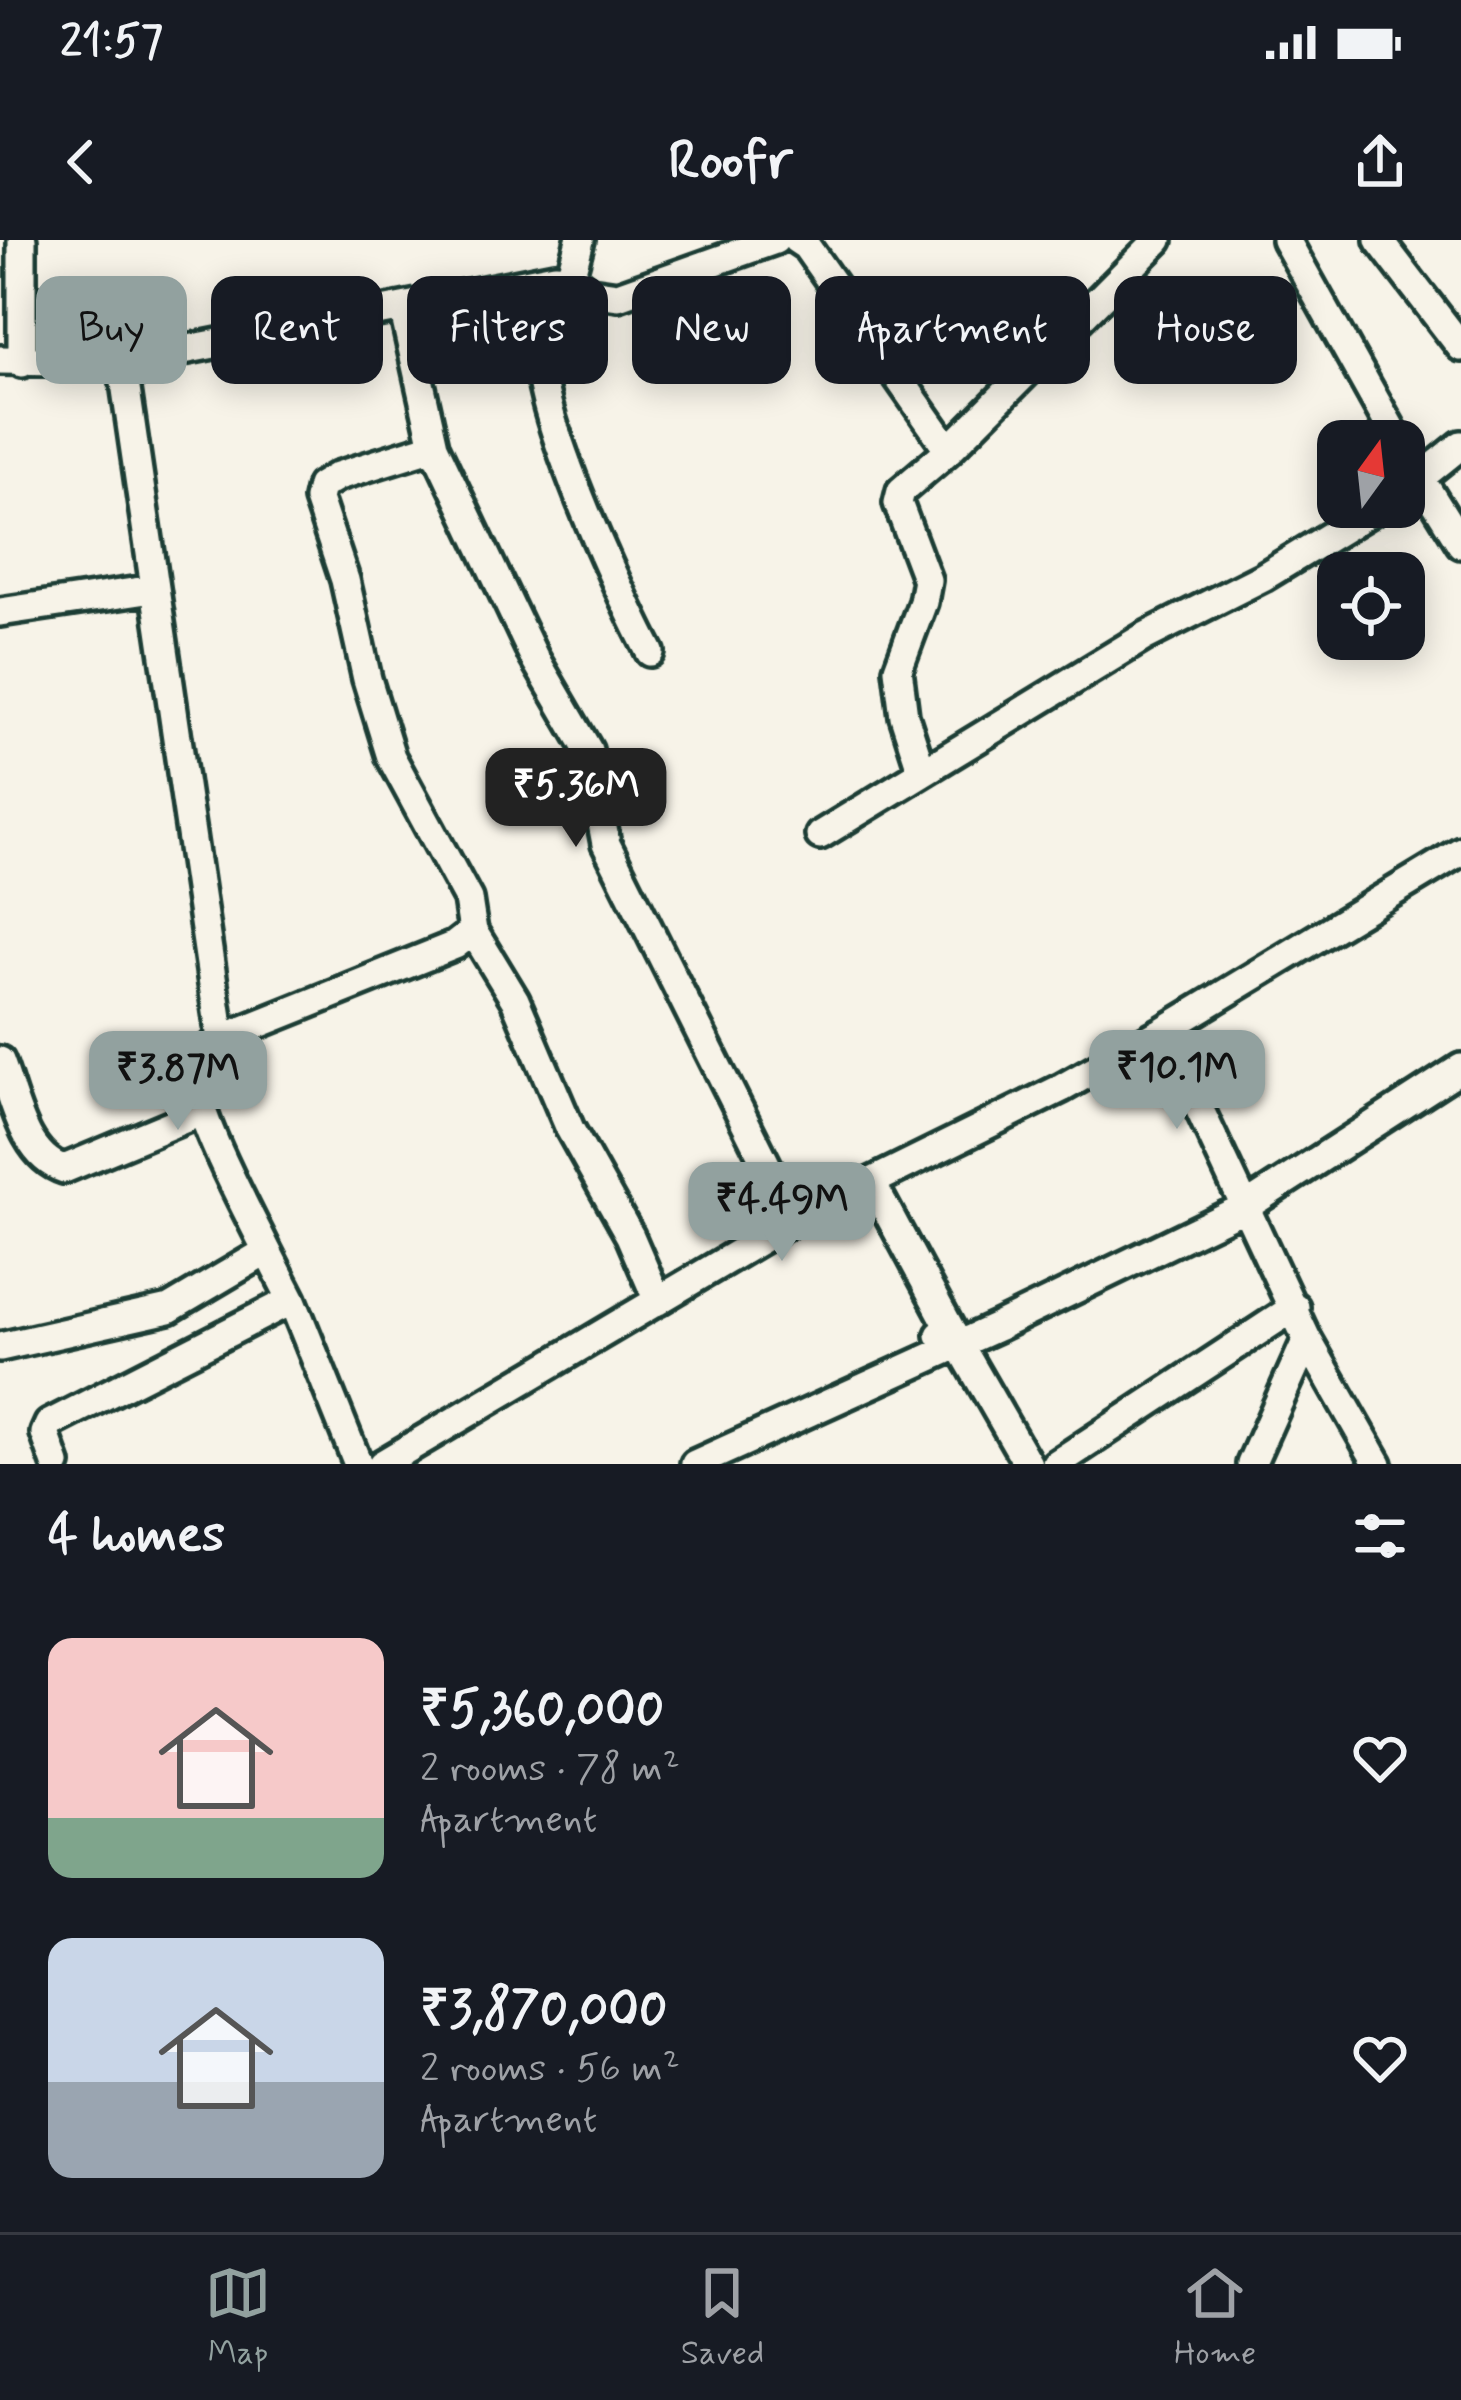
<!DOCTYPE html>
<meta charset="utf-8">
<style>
body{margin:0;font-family:Mynerve,sans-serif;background:#20242c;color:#f1f3f6;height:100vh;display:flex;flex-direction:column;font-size:45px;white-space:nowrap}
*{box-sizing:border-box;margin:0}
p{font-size:39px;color:#9ea1a6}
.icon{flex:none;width:66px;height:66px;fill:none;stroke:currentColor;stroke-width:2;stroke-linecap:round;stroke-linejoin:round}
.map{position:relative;height:1224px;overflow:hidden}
.side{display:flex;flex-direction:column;background:#171b24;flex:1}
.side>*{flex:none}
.guide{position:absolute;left:36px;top:36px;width:1389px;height:108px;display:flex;gap:24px}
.needle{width:78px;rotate:15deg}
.buttons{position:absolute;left:1317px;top:180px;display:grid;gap:24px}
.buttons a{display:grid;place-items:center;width:108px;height:108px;border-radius:24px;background:#171b24;box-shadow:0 6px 30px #0003;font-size:60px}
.price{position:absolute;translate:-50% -102px;padding:0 27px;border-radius:24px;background:#92a19f;color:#111;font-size:39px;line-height:78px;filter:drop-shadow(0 3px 6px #0008)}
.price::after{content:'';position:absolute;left:50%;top:72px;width:36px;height:27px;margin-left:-18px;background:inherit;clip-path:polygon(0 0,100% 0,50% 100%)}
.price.on{background:#222;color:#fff}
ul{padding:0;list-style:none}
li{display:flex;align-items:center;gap:36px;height:300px;padding:0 48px}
li span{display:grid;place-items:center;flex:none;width:336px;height:240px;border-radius:24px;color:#555}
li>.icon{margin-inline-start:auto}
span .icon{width:144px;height:144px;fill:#fffc;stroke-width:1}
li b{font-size:51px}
h2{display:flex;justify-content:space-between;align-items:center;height:144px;padding:0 48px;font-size:51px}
.chip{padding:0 42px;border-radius:24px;background:#171b24;box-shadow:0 6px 30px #0003;font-size:42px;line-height:108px}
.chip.on{background:#92a19f;color:#111}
.status{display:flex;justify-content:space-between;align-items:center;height:84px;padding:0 60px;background:#171b24;direction:ltr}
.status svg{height:33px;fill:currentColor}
header{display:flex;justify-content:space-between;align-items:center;height:156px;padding:0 48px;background:#171b24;font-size:54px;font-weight:700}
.tabs{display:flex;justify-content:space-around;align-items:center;height:168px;border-top:3px solid #363941;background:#171b24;font-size:33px;color:#9ea1a6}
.tabs a{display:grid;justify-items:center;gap:6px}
.tabs .on{color:#92a19f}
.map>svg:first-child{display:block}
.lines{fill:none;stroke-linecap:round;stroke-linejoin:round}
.street-casing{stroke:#1f3d34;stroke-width:36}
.street{stroke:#f7f3e8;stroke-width:27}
</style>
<div class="status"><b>21:57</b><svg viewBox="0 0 49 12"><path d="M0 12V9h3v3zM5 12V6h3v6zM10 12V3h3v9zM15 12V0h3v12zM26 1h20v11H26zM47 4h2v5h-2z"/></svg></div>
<header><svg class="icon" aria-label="back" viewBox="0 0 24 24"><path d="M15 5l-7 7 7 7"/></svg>Roofr<svg class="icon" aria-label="share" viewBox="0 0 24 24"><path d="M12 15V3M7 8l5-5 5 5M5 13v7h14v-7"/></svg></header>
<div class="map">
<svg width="1461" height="1224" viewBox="0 0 1461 1224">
<rect width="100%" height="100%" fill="#f7f3e8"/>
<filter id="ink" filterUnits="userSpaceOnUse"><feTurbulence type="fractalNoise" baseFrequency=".00833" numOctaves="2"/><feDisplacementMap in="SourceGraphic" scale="24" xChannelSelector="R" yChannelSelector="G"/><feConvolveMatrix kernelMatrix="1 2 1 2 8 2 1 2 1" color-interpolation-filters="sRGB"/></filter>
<g filter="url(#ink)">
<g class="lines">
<defs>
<path id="street" d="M22,0V123
M580,0L570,38L571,77C564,87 549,89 543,100C519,141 626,367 650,412
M797,0L806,6L949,210L1158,0
M1286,0L1398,201
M1379,0L1461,107
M0,120L122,122L555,37L570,38L590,52L618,56L775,0
M122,122L221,799
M434,206L534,417L588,510L606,604L794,980
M1404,212L1461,304
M1404,251L1461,205
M0,372L153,349
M922,532L904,476L898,429L923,362L927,340L898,263L901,251L949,210
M820,595L1144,397L1263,337L1378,267
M473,691L515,760L570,889L630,996L658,1061
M1163,791L1307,1099L1378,1224
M0,821C14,857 23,916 64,929L203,871
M872,943L951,1090L940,1095L949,1109
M267,1011C247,969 186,861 194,820L221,799L455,705L473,691L468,659L391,517L367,439L345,340L318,259L321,246L338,236L434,206L403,67
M959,1104L1028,1224
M0,1107L169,1069L267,1011L292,1060L358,1224
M56,1224L45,1193L49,1184L292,1060
M382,1224L794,980L1062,848L1163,791L1461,611
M695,1224L997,1087L1247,966L1461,828
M1056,1224L1295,1067
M1251,1224L1307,1099"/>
</defs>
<use href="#street" class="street-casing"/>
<use href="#street" class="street"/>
</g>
</g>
</svg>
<div class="buttons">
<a><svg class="needle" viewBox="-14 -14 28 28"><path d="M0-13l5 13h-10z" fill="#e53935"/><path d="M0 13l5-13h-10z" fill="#9ea1a6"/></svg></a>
<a><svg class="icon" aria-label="locate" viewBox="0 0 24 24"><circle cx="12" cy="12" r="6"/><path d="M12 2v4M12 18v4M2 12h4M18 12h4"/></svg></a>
</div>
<b class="price on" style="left:576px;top:610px">₹5.36M</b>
<b class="price" style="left:1177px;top:892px">₹10.1M</b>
<b class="price" style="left:178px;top:893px">₹3.87M</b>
<b class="price" style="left:782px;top:1024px">₹4.49M</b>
<div class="guide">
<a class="chip on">Buy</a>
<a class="chip">Rent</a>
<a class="chip">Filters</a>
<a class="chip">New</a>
<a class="chip">Apartment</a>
<a class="chip">House</a>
</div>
</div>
<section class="side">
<h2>4 homes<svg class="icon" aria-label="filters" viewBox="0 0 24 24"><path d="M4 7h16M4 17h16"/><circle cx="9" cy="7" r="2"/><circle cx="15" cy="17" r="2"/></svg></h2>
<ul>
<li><span style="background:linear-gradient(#f6c9c9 75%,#7fa58c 0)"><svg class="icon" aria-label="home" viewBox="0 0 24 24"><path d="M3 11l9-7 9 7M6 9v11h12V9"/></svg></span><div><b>₹5,360,000</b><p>2 rooms · 78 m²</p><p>Apartment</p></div><svg class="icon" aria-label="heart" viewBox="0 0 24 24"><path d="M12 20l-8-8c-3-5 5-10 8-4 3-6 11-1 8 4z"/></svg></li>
<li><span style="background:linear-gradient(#c9d6e8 60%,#9aa5b1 0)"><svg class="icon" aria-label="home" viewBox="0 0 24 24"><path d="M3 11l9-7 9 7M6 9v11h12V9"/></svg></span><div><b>₹3,870,000</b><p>2 rooms · 56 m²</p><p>Apartment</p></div><svg class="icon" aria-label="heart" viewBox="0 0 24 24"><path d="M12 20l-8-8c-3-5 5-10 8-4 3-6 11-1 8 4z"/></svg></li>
</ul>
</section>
<nav class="tabs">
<a class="on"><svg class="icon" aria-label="map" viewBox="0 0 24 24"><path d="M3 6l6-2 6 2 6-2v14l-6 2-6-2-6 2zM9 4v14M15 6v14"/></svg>Map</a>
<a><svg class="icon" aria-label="saved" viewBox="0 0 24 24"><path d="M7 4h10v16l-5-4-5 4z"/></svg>Saved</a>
<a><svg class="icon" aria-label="home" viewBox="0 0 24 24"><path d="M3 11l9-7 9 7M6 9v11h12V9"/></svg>Home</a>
</nav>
